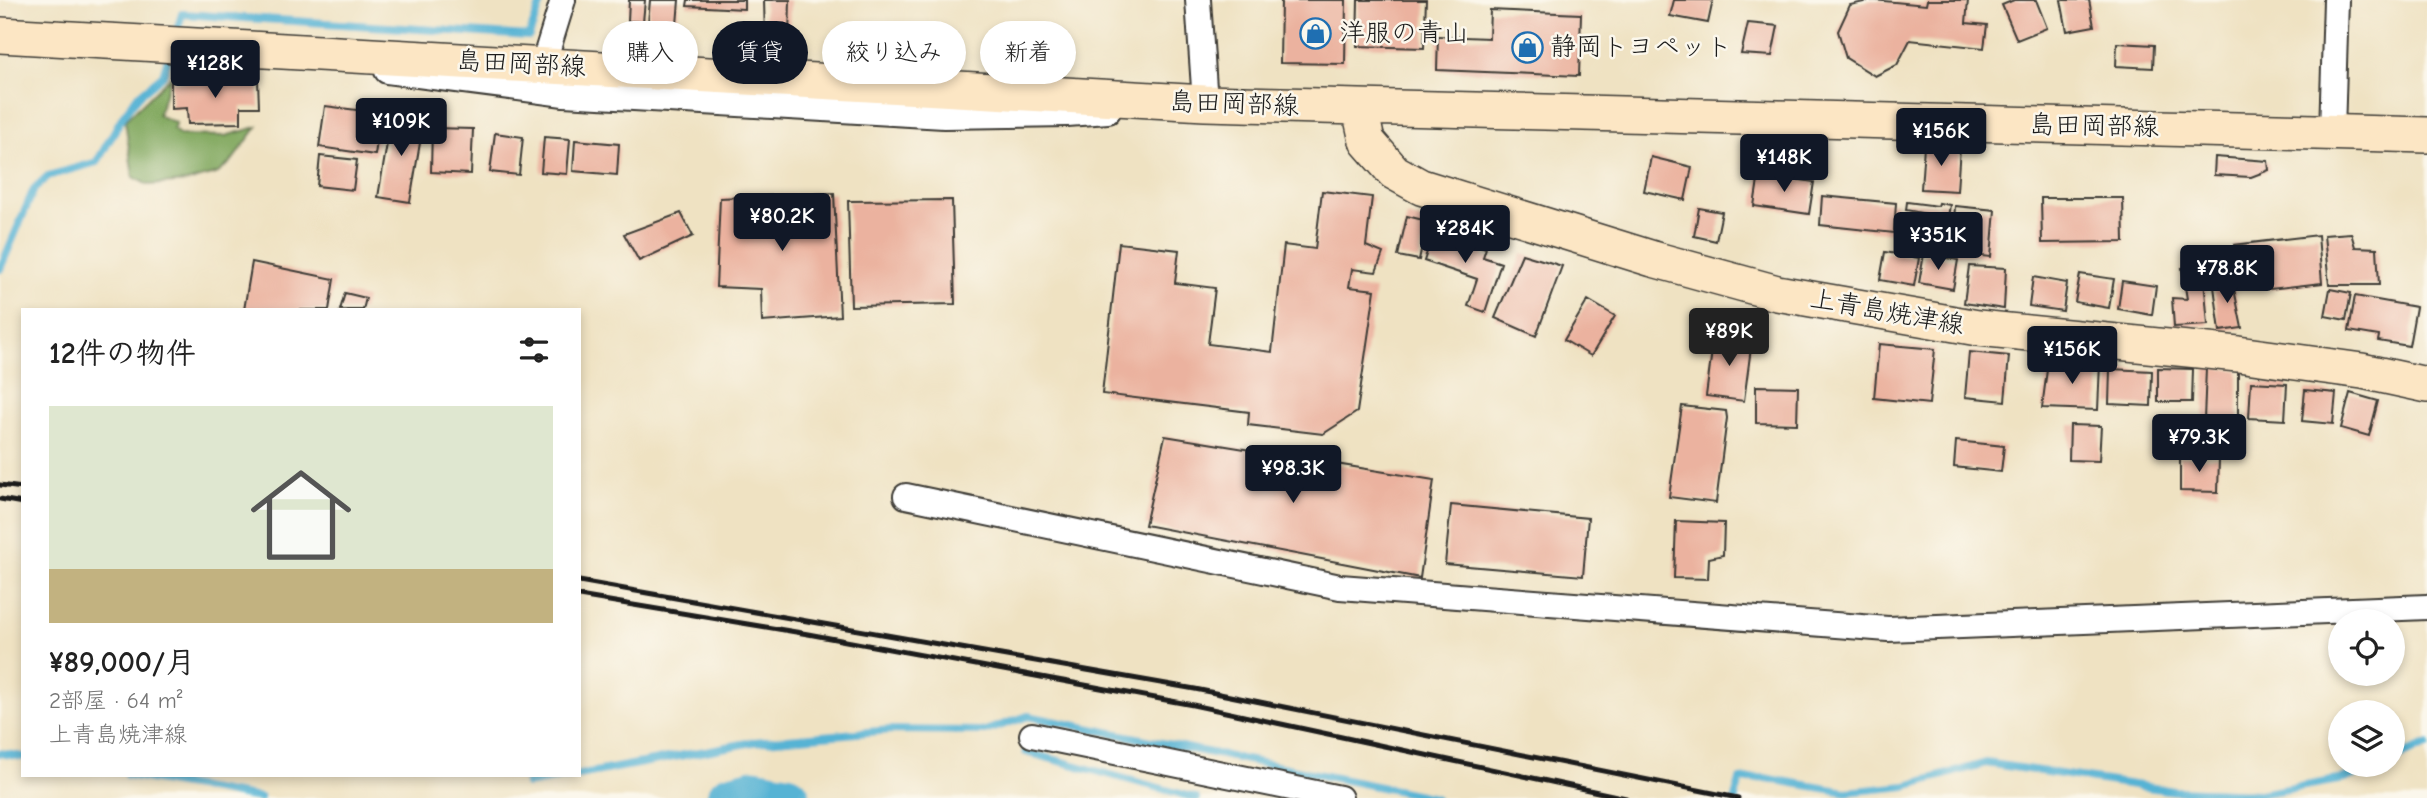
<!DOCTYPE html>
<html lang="ja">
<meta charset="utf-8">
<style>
body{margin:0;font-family:"Comic Neue","Klee One",sans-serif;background:#f6f6f6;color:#222;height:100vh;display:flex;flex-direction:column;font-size:26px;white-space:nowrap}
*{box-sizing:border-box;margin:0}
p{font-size:23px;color:#767676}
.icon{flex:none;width:38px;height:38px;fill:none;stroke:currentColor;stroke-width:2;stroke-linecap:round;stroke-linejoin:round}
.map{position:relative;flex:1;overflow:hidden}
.details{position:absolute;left:21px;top:308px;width:560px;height:469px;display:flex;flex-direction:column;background:#fff;border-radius:0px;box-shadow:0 4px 10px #0003}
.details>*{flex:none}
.banner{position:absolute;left:602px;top:21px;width:665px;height:63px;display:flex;gap:14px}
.fabs{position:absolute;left:2328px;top:609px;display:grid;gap:14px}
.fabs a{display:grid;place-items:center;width:77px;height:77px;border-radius:50%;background:#fff;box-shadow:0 4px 10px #0003;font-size:35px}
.price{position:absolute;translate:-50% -60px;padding:0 16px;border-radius:7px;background:#111827;color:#fff;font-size:23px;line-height:46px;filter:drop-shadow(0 2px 4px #0008)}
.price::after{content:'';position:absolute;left:50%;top:42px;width:21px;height:16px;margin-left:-10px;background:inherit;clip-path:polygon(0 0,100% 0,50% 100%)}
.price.on{background:#222;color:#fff}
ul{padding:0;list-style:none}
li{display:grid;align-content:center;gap:14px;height:371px;padding:0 28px}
li span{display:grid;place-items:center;height:217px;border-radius:0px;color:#555}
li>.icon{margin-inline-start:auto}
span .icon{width:126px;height:126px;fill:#fffc;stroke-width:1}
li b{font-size:30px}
h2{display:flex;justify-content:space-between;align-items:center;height:84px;padding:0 28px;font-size:30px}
.chip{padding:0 24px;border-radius:32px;background:#fff;box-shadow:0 4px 10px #0003;font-size:24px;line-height:63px}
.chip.on{background:#111827;color:#fff}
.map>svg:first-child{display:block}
.forest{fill:#80a75d;stroke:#4e623c;stroke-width:2}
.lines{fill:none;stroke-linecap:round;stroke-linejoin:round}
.stream{stroke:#56b3d4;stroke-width:8}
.river{stroke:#56b3d4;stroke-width:47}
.building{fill:#ebb29f}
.street-casing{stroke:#3c3a35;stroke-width:28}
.secondary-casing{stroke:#3c3a35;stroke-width:38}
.street{stroke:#fff;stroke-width:24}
.secondary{stroke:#fce6c4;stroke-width:35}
.rail{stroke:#1c1c1c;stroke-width:5}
.labels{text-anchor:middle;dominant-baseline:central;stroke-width:5;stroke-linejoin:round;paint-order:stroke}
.poi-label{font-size:26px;fill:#1c1c1c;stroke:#fbf7ec;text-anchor:start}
.street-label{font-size:26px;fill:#1c1c1c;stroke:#fbf7ec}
</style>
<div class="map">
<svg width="2427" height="798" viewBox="0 0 2427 798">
<rect width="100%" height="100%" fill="#fbf7ec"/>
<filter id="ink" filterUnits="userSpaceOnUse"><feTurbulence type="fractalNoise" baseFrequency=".0143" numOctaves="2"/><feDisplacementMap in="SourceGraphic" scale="14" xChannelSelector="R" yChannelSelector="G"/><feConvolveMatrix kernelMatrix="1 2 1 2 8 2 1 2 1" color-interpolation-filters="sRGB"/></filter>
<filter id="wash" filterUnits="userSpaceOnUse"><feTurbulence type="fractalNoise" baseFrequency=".00686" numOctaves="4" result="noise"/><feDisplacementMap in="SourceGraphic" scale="28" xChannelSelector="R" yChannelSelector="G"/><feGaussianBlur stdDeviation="1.57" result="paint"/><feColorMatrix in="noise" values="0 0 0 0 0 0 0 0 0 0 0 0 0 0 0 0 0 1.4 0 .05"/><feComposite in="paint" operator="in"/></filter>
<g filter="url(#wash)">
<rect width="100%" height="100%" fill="#efe2c2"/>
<path class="forest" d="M172,75L158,115L176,123L173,129L180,135L225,136L257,127L231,162L218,173L187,182L148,185L133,177L125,120Z"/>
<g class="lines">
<path class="stream" d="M175,37L182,14L529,36L542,0
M0,269L34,189L48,176L97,162L123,116L138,96L163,75L170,52
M1026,752L1196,798
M0,753L23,757
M2392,759L2427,745
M127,775L260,798
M579,775L753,742L891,730L985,731L1028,716L1435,798
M527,784L576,775
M1735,798L1740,780L1764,778L1846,792L1906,786L1986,763L2174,791L2259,794L2344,779L2378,765"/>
<path class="river" d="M730,798L754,792L787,798"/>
</g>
<g id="blocks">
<path class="building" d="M629,0H645L643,22L628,21Z
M650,0H679L676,37L647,35Z
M688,0H744V9L687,6Z
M764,0H790L789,37L765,39Z
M1281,0H1346L1345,64L1280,63Z
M1358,0H1426L1424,48L1357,46Z
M1674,0H1713L1708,23L1670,16Z
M1873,0L1926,5L1927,0H1968L1966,23L1987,25L1984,48L1910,40L1897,65L1875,76L1846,58L1838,31L1850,5Z
M2014,0H2036L2047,28L2017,40L2002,5Z
M2061,0H2089L2094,26L2067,31Z
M1490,10L1581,14L1579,76L1437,70L1438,36L1489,38Z
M1748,23L1778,26L1772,56L1741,54Z
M2117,43L2154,45L2153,68L2116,66Z
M258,80L259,107H241V123L188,124L187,108L171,109V82Z
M325,106L381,113L375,155L319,147Z
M392,114L424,119L410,202L378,197Z
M432,128L473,129L471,174L431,172Z
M495,133L523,137L519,175L490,172Z
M544,137L570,139L567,174L541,172Z
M575,140L619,144L617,175L573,171Z
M1924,146L1960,147L1957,191L1921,189Z
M320,156L357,160L353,190L317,186Z
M1651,157L1692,167L1685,200L1644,191Z
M2215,157L2268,161L2269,170L2251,177L2214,175Z
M1759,174L1814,182L1809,214L1754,206Z
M1322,191L1372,197L1366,246L1383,253L1376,272L1352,269L1349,287L1375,290L1357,412L1323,434L1248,425L1249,412L1102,394L1119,243L1179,250L1175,283L1215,288L1208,344L1272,352L1284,245L1315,249Z
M834,193L840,316L762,322L761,289L716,287L720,198Z
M1822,196L1896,203L1894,233L1820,225Z
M2041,198H2123L2124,242L2042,243Z
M952,200L955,304L851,306L848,201Z
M1907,202L1938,206L1939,203L1950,205L1944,240L1923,236L1927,214L1906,210Z
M1955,206L1995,210L1991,257L1952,253Z
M1699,208L1722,212L1716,241L1694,236Z
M681,213L693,236L639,261L624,234Z
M1407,216L1427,221L1419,260L1398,256Z
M1434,231L1486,248L1483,257L1501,263L1485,312L1468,306L1477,279L1424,261Z
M2351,233L2355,247L2377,248L2379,285H2329L2324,235Z
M2318,235L2322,283L2270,289L2263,266H2236L2234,245Z
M1885,252L1919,258L1914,286L1880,280Z
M1522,254L1562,266L1536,336L1495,318Z
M1924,254L1958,260L1953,289L1919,283Z
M252,262L334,279L329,310H244Z
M1969,266L2006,268L2004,309L1964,303Z
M2203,267L2208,325L2174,327L2172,298L2187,299L2182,268Z
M2080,274L2114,279L2109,308L2075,302Z
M2033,277L2067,283L2063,311L2029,306Z
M2213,279H2232L2242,328L2220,331Z
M2122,281L2156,286L2152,315L2118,309Z
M2330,289L2351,293L2346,320L2325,316Z
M345,293L366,298L363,310H340Z
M2355,296L2416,307L2409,346L2378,341L2379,336L2349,331Z
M1588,300L1615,316L1591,356L1564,340Z
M1714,335L1752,340L1744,401L1706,396Z
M1879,344L1935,349L1929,404L1874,398Z
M1969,352L2009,356L2005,401L1965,397Z
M2048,362L2100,363L2098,410L2042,408Z
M2158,368L2193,369L2192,402H2158Z
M2206,368L2238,370V424L2204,420Z
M2110,369L2152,371L2151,406L2109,404Z
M2251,382L2287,384L2285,420L2249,418Z
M1756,386L1798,387L1797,424L1756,423Z
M2305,390L2336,393L2333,424L2302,421Z
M2350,393L2378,401L2369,436L2341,428Z
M1682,406L1726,411L1727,418L1716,503L1669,497Z
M2070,425L2101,426L2099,461L2069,460Z
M1165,436L1434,480L1420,578L1145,525Z
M1956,441L2004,446L2001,472L1954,467Z
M2180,457L2219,458L2218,492L2180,491Z
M1451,505L1588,518L1583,576L1445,564Z
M1676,521L1724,523L1723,555L1709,558L1708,579L1674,578Z"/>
</g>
</g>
<g filter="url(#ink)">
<use href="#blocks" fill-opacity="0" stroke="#3c3a35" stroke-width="2"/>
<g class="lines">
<defs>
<path id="street" d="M543,65L563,0
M387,71L564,94L944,116L1067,114L1108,111
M1190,104L1205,103L1198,0
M2332,132L2336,0
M906,496L1340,587L1888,629L2427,607
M1032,735L1340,798"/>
<path id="secondary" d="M0,35L1205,103L2427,135
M1360,109L1367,141L1394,172L1421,187L1653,259L1777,293L1978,328L2238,354L2362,371L2427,385"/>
</defs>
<use href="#street" class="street-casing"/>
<use href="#secondary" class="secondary-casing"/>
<use href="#street" class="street"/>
<use href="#secondary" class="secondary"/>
<path class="rail" d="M0,485L23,488
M0,499L23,503
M579,581L1195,689L1738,798
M579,596L808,634L1193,705L1626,798"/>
</g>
</g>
<defs>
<symbol id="shop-ring" viewBox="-11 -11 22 22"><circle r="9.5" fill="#fbf7ec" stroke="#1f6fb2" stroke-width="1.5"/><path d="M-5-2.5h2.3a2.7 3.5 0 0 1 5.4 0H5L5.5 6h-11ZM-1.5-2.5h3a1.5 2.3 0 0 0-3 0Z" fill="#1f6fb2"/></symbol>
</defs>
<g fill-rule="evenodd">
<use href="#shop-ring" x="1298" y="16" width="35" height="35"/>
<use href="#shop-ring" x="1510" y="30" width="35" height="35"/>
</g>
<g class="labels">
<g class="poi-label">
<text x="1339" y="33">洋服の青山</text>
<text x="1550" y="47">静岡トヨペット</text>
</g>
<g class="street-label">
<text transform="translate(521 64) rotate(3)">島田岡部線</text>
<text transform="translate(1234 104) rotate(2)">島田岡部線</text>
<text transform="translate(2094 126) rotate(1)">島田岡部線</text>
<text transform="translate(1887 312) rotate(10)">上青島焼津線</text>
</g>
</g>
</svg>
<div class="fabs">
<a><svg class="icon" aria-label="locate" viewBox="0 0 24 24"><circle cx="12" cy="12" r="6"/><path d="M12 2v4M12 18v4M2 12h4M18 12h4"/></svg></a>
<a><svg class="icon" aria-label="layers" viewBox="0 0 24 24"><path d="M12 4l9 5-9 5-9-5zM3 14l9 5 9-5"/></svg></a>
</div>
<b class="price" style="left:215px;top:100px">¥128K</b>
<b class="price" style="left:401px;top:158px">¥109K</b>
<b class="price" style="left:1941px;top:168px">¥156K</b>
<b class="price" style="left:1784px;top:194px">¥148K</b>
<b class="price" style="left:782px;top:253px">¥80.2K</b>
<b class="price" style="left:1465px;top:265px">¥284K</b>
<b class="price" style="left:1938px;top:272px">¥351K</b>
<b class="price" style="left:2227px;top:305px">¥78.8K</b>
<b class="price on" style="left:1729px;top:368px">¥89K</b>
<b class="price" style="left:2072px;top:386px">¥156K</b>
<b class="price" style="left:2199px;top:474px">¥79.3K</b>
<b class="price" style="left:1293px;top:505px">¥98.3K</b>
<div class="banner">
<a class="chip">購入</a>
<a class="chip on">賃貸</a>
<a class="chip">絞り込み</a>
<a class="chip">新着</a>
</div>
<section class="details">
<h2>12件の物件<svg class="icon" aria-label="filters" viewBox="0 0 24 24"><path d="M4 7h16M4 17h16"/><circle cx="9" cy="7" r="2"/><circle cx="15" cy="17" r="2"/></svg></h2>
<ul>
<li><span style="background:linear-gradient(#dfe7d0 75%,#c2b280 0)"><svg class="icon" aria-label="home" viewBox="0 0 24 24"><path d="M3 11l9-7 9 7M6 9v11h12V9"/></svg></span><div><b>¥89,000/月</b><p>2部屋 · 64 m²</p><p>上青島焼津線</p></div></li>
</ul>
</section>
</div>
